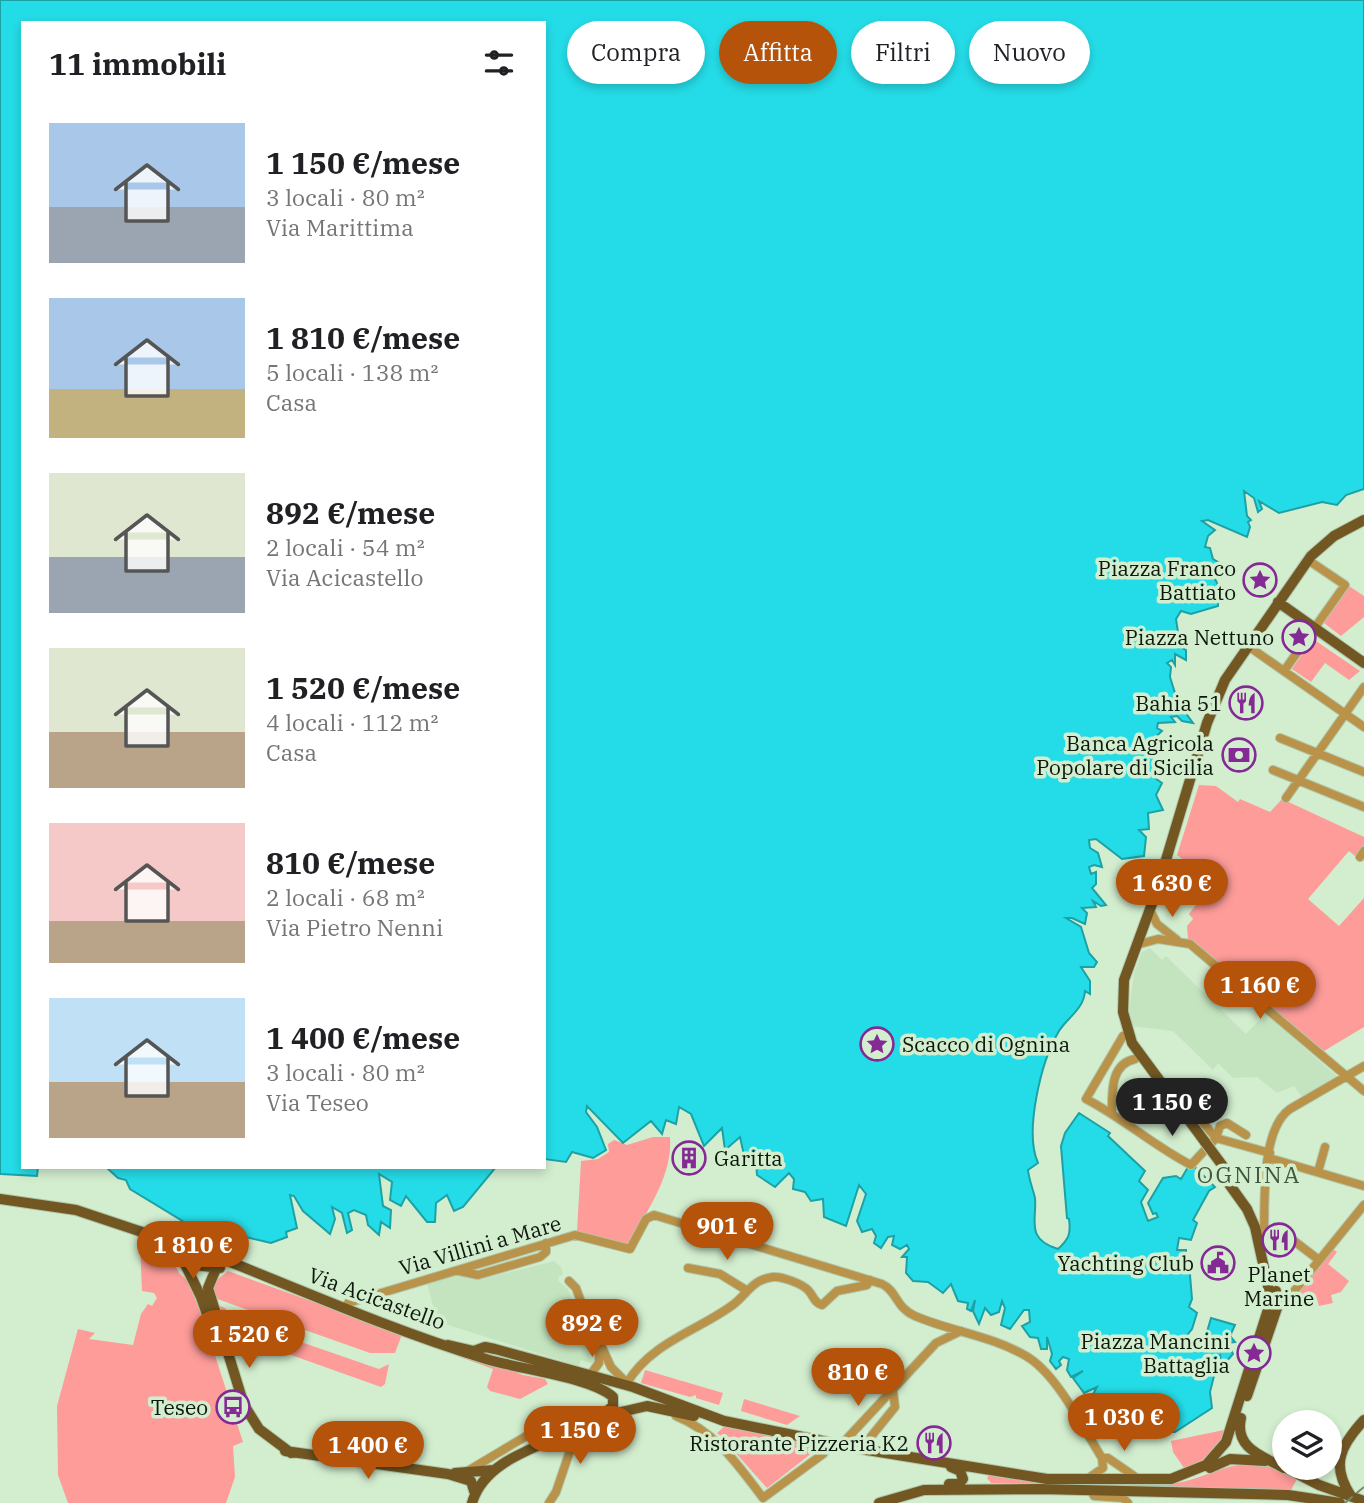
<!DOCTYPE html>
<html lang="it">
<meta charset="utf-8">
<style>
body{margin:0;font-family:"IBM Plex Serif",serif;background:#f2f2f2;color:#202124;height:100vh;display:flex;flex-direction:column;font-size:26px;white-space:nowrap}
*{box-sizing:border-box;margin:0}
p{font-size:23px;color:#757577}
.icon{flex:none;width:38px;height:38px;fill:none;stroke:currentColor;stroke-width:2;stroke-linecap:round;stroke-linejoin:round}
.map{position:relative;flex:1;overflow:hidden}
.details{position:absolute;left:21px;top:21px;width:525px;height:1148px;display:flex;flex-direction:column;background:#fff;border-radius:0px;box-shadow:0 4px 10px #0003}
.details>*{flex:none}
.top-card{position:absolute;left:567px;top:21px;width:665px;height:63px;display:flex;gap:14px}
.fabs{position:absolute;left:1272px;top:1410px;display:grid;gap:14px}
.fabs a{display:grid;place-items:center;width:70px;height:70px;border-radius:50%;background:#fff;box-shadow:0 4px 10px #0003;font-size:35px}
.price{position:absolute;translate:-50% -60px;padding:0 16px;border-radius:24px;background:#b45309;color:#fff;font-size:23px;line-height:46px;filter:drop-shadow(0 2px 4px #0008)}
.price::after{content:'';position:absolute;left:50%;top:42px;width:21px;height:16px;margin-left:-10px;background:inherit;clip-path:polygon(0 0,100% 0,50% 100%)}
.price.on{background:#222;color:#fff}
ul{padding:0;list-style:none}
li{display:flex;align-items:center;gap:21px;height:175px;padding:0 28px}
li span{display:grid;place-items:center;flex:none;width:196px;height:140px;border-radius:0px;color:#555}
li>.icon{margin-inline-start:auto}
span .icon{width:84px;height:84px;fill:#fffc;stroke-width:1}
li b{font-size:30px}
h2{display:flex;justify-content:space-between;align-items:center;height:84px;padding:0 28px;font-size:30px}
.pill{padding:0 24px;border-radius:32px;background:#fff;box-shadow:0 4px 10px #0003;font-size:24px;line-height:63px}
.pill.on{background:#b45309;color:#fff}
.map>svg:first-child{display:block}
.built{fill:#c4e4bf}
.green{fill:#fd9c99}
.water{fill:#24dce7;stroke:#1da1a5;stroke-width:2}
.lines{fill:none;stroke-linecap:round;stroke-linejoin:round}
.minor-casing{stroke:#b0c7ac;stroke-width:10}
.major-casing{stroke:#b0c7ac;stroke-width:12}
.minor{stroke:#ba934a;stroke-width:8}
.major{stroke:#725723;stroke-width:10}
.rail{stroke:#758872;stroke-width:2;stroke-dasharray:10 5;stroke-linecap:butt}
.major-bridge-casing{stroke:#b0c7ac;stroke-width:12;stroke-linecap:butt}
.major-bridge{stroke:#725723;stroke-width:10}
.labels{text-anchor:middle;dominant-baseline:central;stroke-width:7;stroke-linejoin:round;paint-order:stroke}
.poi-label{font-size:21px;fill:#0e170c;stroke:#d3eecf;text-anchor:end}
.street-label{font-size:21px;fill:#0e170c;stroke:#d3eecf}
.neighbourhood-label{font-size:23px;letter-spacing:2px;fill:#41573e;stroke:#d3eecf}
</style>
<div class="map">
<svg width="1364" height="1503" viewBox="0 0 1364 1503">
<rect width="100%" height="100%" fill="#d3eecf"/>
<path class="built" d="M1150,948L1162,960L1166,956L1246,1034L1265,1014L1339,1078L1303,1099L1294,1086L1277,1093L1257,1077L1233,1078L1218,1063L1213,1070L1173,1031L1131,1026L1129,1012L1134,973L1142,952Z
M554,1261L561,1267L563,1275L559,1276L558,1281L568,1289L595,1357L594,1364L581,1360L579,1366L429,1319L434,1309L427,1284L457,1275L478,1280Z"/>
<path class="green" d="M1349,586L1364,596V617L1341,636L1324,623Z
M1313,639L1360,671L1349,680L1325,663L1311,682L1292,669Z
M1199,785L1216,786L1238,802L1240,799L1270,812L1282,799L1364,837V845L1355,856L1349,851L1308,899L1339,926L1364,898V1027L1324,1051L1188,939L1187,926L1193,919L1189,914L1195,906L1206,900L1215,883L1177,855Z
M653,1137H670C673,1176 646,1213 627,1246L577,1231L581,1161L598,1159L609,1152L608,1144L614,1140L627,1145Z
M145,1239L168,1251L179,1273L187,1280L200,1309L243,1442L233,1446L235,1477L226,1503H68L58,1475L57,1406L78,1329L95,1333L89,1339L133,1345L141,1314L148,1304L152,1306L157,1298L154,1293L142,1291L140,1245Z
M1333,1249L1337,1252L1328,1264L1349,1281L1341,1292L1331,1295L1333,1303L1319,1306L1317,1299L1296,1306L1294,1298Z
M228,1271L399,1333L401,1337L395,1353H370L220,1300L215,1298L213,1283Z
M217,1305L225,1308L232,1318L379,1369L389,1364L385,1384L381,1387L224,1331Z
M424,1339L523,1375L545,1379L548,1384L520,1399L490,1391L487,1387L493,1369L422,1343Z
M645,1370L723,1393L719,1405L696,1398V1395L690,1397L641,1383Z
M744,1399L800,1416L787,1425L741,1411Z
M724,1427L814,1444L821,1446L767,1488L734,1451L733,1446L717,1433Z
M1224,1430C1222,1449 1202,1464 1184,1468L1173,1452L1171,1441Z
M1247,1464L1271,1467L1297,1479L1291,1490L991,1483L987,1478L990,1474C1047,1477 1106,1485 1164,1484C1194,1484 1217,1466 1247,1464Z"/>
<path class="water" d="M0,0H1364V489L1346,495L1337,505L1322,502L1279,513L1259,501L1262,509L1258,512L1254,498L1244,491L1247,516L1251,520L1248,522L1250,527L1247,537L1208,520L1202,521L1215,530L1208,536L1205,547L1210,548L1213,559L1220,563L1213,575L1219,587L1218,606L1191,614L1181,611L1176,619L1179,639L1175,644L1186,650V660L1175,654V665L1172,660L1167,663L1171,667L1170,677L1175,693L1171,701L1182,708L1193,723L1182,721L1177,716L1171,717L1175,722L1158,723L1157,728L1162,731L1152,740L1143,743H1150L1151,747L1148,748C1153,758 1164,761 1168,772L1152,776L1162,783L1156,795L1163,810L1148,813L1149,829L1139,830L1146,837L1144,856L1122,859L1096,839L1089,840L1090,848L1098,853L1102,867L1094,865L1089,867L1091,874L1096,872V884L1092,888L1106,905L1101,906L1093,901L1096,907L1082,908L1087,913L1085,924L1072,918H1066L1081,927L1089,953L1097,962L1094,967H1081L1090,981V994L1085,991C1084,1009 1067,1018 1059,1031C1041,1061 1024,1132 1038,1163L1028,1170C1029,1180 1033,1189 1035,1198C1037,1220 1025,1239 1058,1249C1069,1239 1071,1234 1069,1219L1067,1218L1061,1146L1065,1133L1079,1113L1110,1133L1108,1136L1145,1171L1139,1181L1148,1190L1141,1202L1148,1221L1158,1217L1156,1213L1153,1214L1148,1203L1163,1178L1176,1176L1181,1179L1188,1167L1196,1168L1215,1187L1209,1191L1193,1220L1197,1223L1191,1240L1179,1238L1177,1250H1186V1269L1190,1275L1192,1299L1189,1307L1197,1313L1192,1329L1184,1339L1198,1351L1202,1349L1211,1318L1235,1325L1230,1336L1235,1342L1228,1343L1233,1354L1225,1363H1221L1220,1355L1213,1359L1214,1368L1210,1369L1214,1376L1210,1392L1212,1408L1175,1432H1166L1165,1422L1157,1433L1150,1430V1422L1145,1420L1139,1428L1132,1420L1136,1412L1127,1394H1125L1127,1402L1123,1403L1116,1415L1094,1408L1092,1396L1097,1387L1084,1393L1073,1378L1083,1371L1071,1377L1067,1370L1069,1359L1063,1357L1059,1361L1061,1365L1056,1369L1050,1361L1052,1354L1047,1337V1349H1041L1038,1338L1030,1337L1022,1326L1030,1322L1029,1310H1024L1010,1329L1001,1325L1005,1308L1002,1301L999,1312L991,1315L985,1308L979,1324L973,1311L975,1300L971,1311L967,1309L968,1303L958,1301L951,1284L943,1293L928,1282L913,1281L906,1273L907,1257H902L909,1249L907,1245L900,1249L892,1245L894,1236L888,1237L881,1248L874,1243L876,1236L872,1229L862,1232L857,1221L866,1194L859,1185L846,1226L824,1217L823,1199L811,1201L805,1192L793,1189L794,1179L789,1173L775,1187L757,1175L755,1152L746,1164L740,1137L725,1150L722,1128L704,1146L691,1114L679,1107L676,1124L666,1120L662,1134L651,1121L623,1143L587,1106L586,1112L597,1127L606,1150L593,1158L572,1152L566,1162L544,1159V23H23V1167H38L37,1176L0,1174Z
M106,1167H496L463,1207L454,1211L447,1195L436,1203L435,1222H427L406,1196L401,1206L390,1200L392,1182L379,1174L383,1206L391,1210L390,1228L381,1222L379,1235L368,1225L366,1215L354,1210L348,1213L352,1230L347,1233L342,1213L332,1207L335,1219L330,1234L303,1211L294,1196L290,1195L297,1228L286,1232L287,1237L271,1243L186,1223L130,1189L126,1180L118,1178Z"/>
<g class="lines">
<defs>
<path id="minor" d="M1248,646L1364,727
M1284,671L1345,585L1308,560
M1280,738L1364,772
M1273,770L1364,807
M1286,798L1364,687
M1360,857L1364,851
M1150,910L1157,924L1177,940
M1136,945L1158,939L1190,944L1364,1091
M1123,1036L1086,1099C1123,1118 1154,1146 1191,1165L1216,1138L1270,1153
M1182,1088L1188,1105L1216,1138L1220,1126L1227,1123L1246,1135
M1112,1113C1112,1093 1110,1064 1135,1059
M1269,1158L1364,1186
M1318,1172L1325,1147
M1264,1233C1265,1200 1261,1129 1290,1109L1364,1066
M1265,1239L1285,1234L1319,1260
M688,1268L720,1274L746,1290
M459,1271L478,1275L540,1257L546,1252V1243
M569,1281L576,1288L599,1352V1363L590,1375
M1277,1300L1291,1295L1364,1205
M346,1308L348,1303L575,1235L630,1249L646,1219L654,1215L882,1284C897,1291 896,1308 915,1316C950,1331 992,1336 1026,1356C1057,1374 1083,1428 1102,1458L1103,1468L1087,1479
M600,1343L611,1367L627,1383
M627,1383C651,1342 700,1330 734,1304C747,1294 753,1279 773,1277C782,1276 802,1284 808,1290C814,1296 813,1302 822,1305L837,1291L867,1285L870,1280
M676,1416C716,1432 738,1465 763,1498L823,1454L832,1443
M841,1445L936,1343L961,1331
M867,1450L865,1444L895,1407L893,1391
M1102,1458H1108L1137,1478
M466,1472L528,1435L550,1441
M1091,1490L1094,1496L1123,1498L1128,1503
M549,1503L556,1492L575,1436L572,1432"/>
<path id="major" d="M1278,602L1364,663
M1205,1142L1132,1043L1123,1012L1124,980L1157,890L1207,723L1225,680L1311,556L1334,536L1364,520
M0,1199L76,1210L193,1249
M181,1256L187,1250L213,1255C303,1291 394,1331 486,1359C518,1369 591,1377 613,1397V1406C574,1443 488,1447 472,1503
M181,1256L201,1297L215,1337
M183,1257L195,1265L220,1268
M211,1257L218,1264L208,1288L244,1405L259,1429L291,1453
M448,1345L474,1351L485,1347L495,1349L633,1387L724,1421L867,1450L1047,1479H1171L1206,1465L1226,1442L1271,1300L1255,1227L1247,1209L1224,1177
M1247,1396L1277,1308L1276,1291
M608,1415L647,1406L694,1416
M1241,1418C1234,1448 1262,1456 1284,1468
M285,1451L448,1474L471,1481L475,1494
M1210,1468L1230,1459L1265,1461
M1286,1468L1319,1485L1364,1501
M455,1473L494,1470
M949,1484H959L963,1479L960,1471L951,1467
M1351,1496C1330,1465 1341,1445 1364,1420
M879,1503L924,1490L1040,1489L1288,1495L1340,1503"/>
</defs>
<use href="#minor" class="minor-casing"/>
<use href="#major" class="major-casing"/>
<use href="#minor" class="minor"/>
<use href="#major" class="major"/>
<path class="rail" d="M1345,1503L1364,1487"/>
<defs>
<path id="major-bridge" d="M1205,1142L1228,1173"/>
</defs>
<use href="#major-bridge" class="major-bridge-casing"/>
<use href="#major-bridge" class="major-bridge"/>
</g>
<defs>
<symbol id="sight-ring" viewBox="-11 -11 22 22"><circle r="9.5" fill="#d3eecf" stroke="#852995" stroke-width="1.5"/><path d="M0-6L1.8-2.2L6-1.7L2.9 1.2L3.7 5.4L0 3.3L-3.7 5.4L-2.9 1.2L-6-1.7L-1.8-2.2Z" fill="#852995"/></symbol>
<symbol id="restaurant-ring" viewBox="-11 -11 22 22"><circle r="9.5" fill="#d3eecf" stroke="#852995" stroke-width="1.5"/><path d="M-5-6h1v4h1v-4h1v4h1v-4h1v5L-1.5 .5V6h-2V.5L-5-1ZM5-6V6H3V1.5H1.5Q1.5-4 5-6Z" fill="#852995"/></symbol>
<symbol id="bank-ring" viewBox="-11 -11 22 22"><circle r="9.5" fill="#d3eecf" stroke="#852995" stroke-width="1.5"/><path d="M-6-4H6V4H-6ZM0-2.3a2.3 2.3 0 1 0 0 4.6a2.3 2.3 0 1 0 0-4.6Z" fill="#852995"/></symbol>
<symbol id="building-ring" viewBox="-11 -11 22 22"><circle r="9.5" fill="#d3eecf" stroke="#852995" stroke-width="1.5"/><path d="M-4-6H4V6H1V3H-1V6H-4ZM-2.5-4.3h1.7v1.8h-1.7ZM.8-4.3h1.7v1.8H.8ZM-2.5-1h1.7V.8h-1.7ZM.8-1h1.7V.8H.8Z" fill="#852995"/></symbol>
<symbol id="civic-ring" viewBox="-11 -11 22 22"><circle r="9.5" fill="#d3eecf" stroke="#852995" stroke-width="1.5"/><path d="M-.6-6.5H3V-4.5H.6V-3L4-1V1h2V6H-6V1h2V-1L-.6-3ZM-1.2 2.5V6h2.4V2.5Z" fill="#852995"/></symbol>
<symbol id="bus-ring" viewBox="-11 -11 22 22"><circle r="9.5" fill="#d3eecf" stroke="#852995" stroke-width="1.5"/><path d="M-5-6H5V4H4V6H2V4H-2V6H-4V4H-5ZM-3.5-4V0h7V-4ZM-3.5 1.2v1.5H-2V1.2ZM2 1.2v1.5H3.5V1.2Z" fill="#852995"/></symbol>
</defs>
<g fill-rule="evenodd">
<use href="#sight-ring" x="1241" y="561" width="38" height="38"/>
<use href="#sight-ring" x="1280" y="618" width="38" height="38"/>
<use href="#restaurant-ring" x="1227" y="684" width="38" height="38"/>
<use href="#bank-ring" x="1220" y="736" width="38" height="38"/>
<use href="#sight-ring" x="858" y="1025" width="38" height="38"/>
<use href="#building-ring" x="670" y="1139" width="38" height="38"/>
<use href="#restaurant-ring" x="1260" y="1221" width="38" height="38"/>
<use href="#civic-ring" x="1199" y="1244" width="38" height="38"/>
<use href="#sight-ring" x="1235" y="1334" width="38" height="38"/>
<use href="#bus-ring" x="214" y="1388" width="38" height="38"/>
<use href="#restaurant-ring" x="915" y="1424" width="38" height="38"/>
</g>
<g class="labels">
<g class="poi-label">
<text x="1236" y="568">Piazza Franco<tspan x="1236" dy="24">Battiato</tspan></text>
<text x="1274" y="637">Piazza Nettuno</text>
<text x="1222" y="703">Bahia 51</text>
<text x="1214" y="743">Banca Agricola<tspan x="1214" dy="24">Popolare di Sicilia</tspan></text>
<text x="902" y="1044" text-anchor="start">Scacco di Ognina</text>
<text x="714" y="1158" text-anchor="start">Garitta</text>
<text x="1194" y="1263">Yachting Club</text>
<text x="1279" y="1274" text-anchor="middle">Planet<tspan x="1279" dy="24">Marine</tspan></text>
<text x="1230" y="1341">Piazza Mancini<tspan x="1230" dy="24">Battaglia</tspan></text>
<text x="208" y="1407">Teseo</text>
<text x="909" y="1443">Ristorante Pizzeria K2</text>
</g>
<g class="street-label">
<text transform="translate(480 1245) rotate(-16)">Via Villini a Mare</text>
<text transform="translate(377 1298) rotate(20)">Via Acicastello</text>
</g>
<g class="neighbourhood-label">
<text x="1249" y="1174">OGNINA</text>
</g>
</g>
</svg>
<div class="fabs">
<a><svg class="icon" aria-label="layers" viewBox="0 0 24 24"><path d="M12 4l9 5-9 5-9-5zM3 14l9 5 9-5"/></svg></a>
</div>
<b class="price" style="left:1172px;top:919px">1 630 €</b>
<b class="price" style="left:1260px;top:1021px">1 160 €</b>
<b class="price on" style="left:1172px;top:1138px">1 150 €</b>
<b class="price" style="left:727px;top:1262px">901 €</b>
<b class="price" style="left:193px;top:1281px">1 810 €</b>
<b class="price" style="left:592px;top:1359px">892 €</b>
<b class="price" style="left:249px;top:1370px">1 520 €</b>
<b class="price" style="left:858px;top:1408px">810 €</b>
<b class="price" style="left:1124px;top:1453px">1 030 €</b>
<b class="price" style="left:580px;top:1466px">1 150 €</b>
<b class="price" style="left:368px;top:1481px">1 400 €</b>
<div class="top-card">
<a class="pill">Compra</a>
<a class="pill on">Affitta</a>
<a class="pill">Filtri</a>
<a class="pill">Nuovo</a>
</div>
<section class="details">
<h2>11 immobili<svg class="icon" aria-label="filters" viewBox="0 0 24 24"><path d="M4 7h16M4 17h16"/><circle cx="9" cy="7" r="2"/><circle cx="15" cy="17" r="2"/></svg></h2>
<ul>
<li><span style="background:linear-gradient(#a9c7e8 60%,#9aa5b1 0)"><svg class="icon" aria-label="home" viewBox="0 0 24 24"><path d="M3 11l9-7 9 7M6 9v11h12V9"/></svg></span><div><b>1 150 €/mese</b><p>3 locali · 80 m²</p><p>Via Marittima</p></div></li>
<li><span style="background:linear-gradient(#a9c7e8 65%,#c2b280 0)"><svg class="icon" aria-label="home" viewBox="0 0 24 24"><path d="M3 11l9-7 9 7M6 9v11h12V9"/></svg></span><div><b>1 810 €/mese</b><p>5 locali · 138 m²</p><p>Casa</p></div></li>
<li><span style="background:linear-gradient(#dfe7d0 60%,#9aa5b1 0)"><svg class="icon" aria-label="home" viewBox="0 0 24 24"><path d="M3 11l9-7 9 7M6 9v11h12V9"/></svg></span><div><b>892 €/mese</b><p>2 locali · 54 m²</p><p>Via Acicastello</p></div></li>
<li><span style="background:linear-gradient(#dfe7d0 60%,#b9a48a 0)"><svg class="icon" aria-label="home" viewBox="0 0 24 24"><path d="M3 11l9-7 9 7M6 9v11h12V9"/></svg></span><div><b>1 520 €/mese</b><p>4 locali · 112 m²</p><p>Casa</p></div></li>
<li><span style="background:linear-gradient(#f6c9c9 70%,#b9a48a 0)"><svg class="icon" aria-label="home" viewBox="0 0 24 24"><path d="M3 11l9-7 9 7M6 9v11h12V9"/></svg></span><div><b>810 €/mese</b><p>2 locali · 68 m²</p><p>Via Pietro Nenni</p></div></li>
<li><span style="background:linear-gradient(#bfe0f5 60%,#b9a48a 0)"><svg class="icon" aria-label="home" viewBox="0 0 24 24"><path d="M3 11l9-7 9 7M6 9v11h12V9"/></svg></span><div><b>1 400 €/mese</b><p>3 locali · 80 m²</p><p>Via Teseo</p></div></li>
</ul>
</section>
</div>
